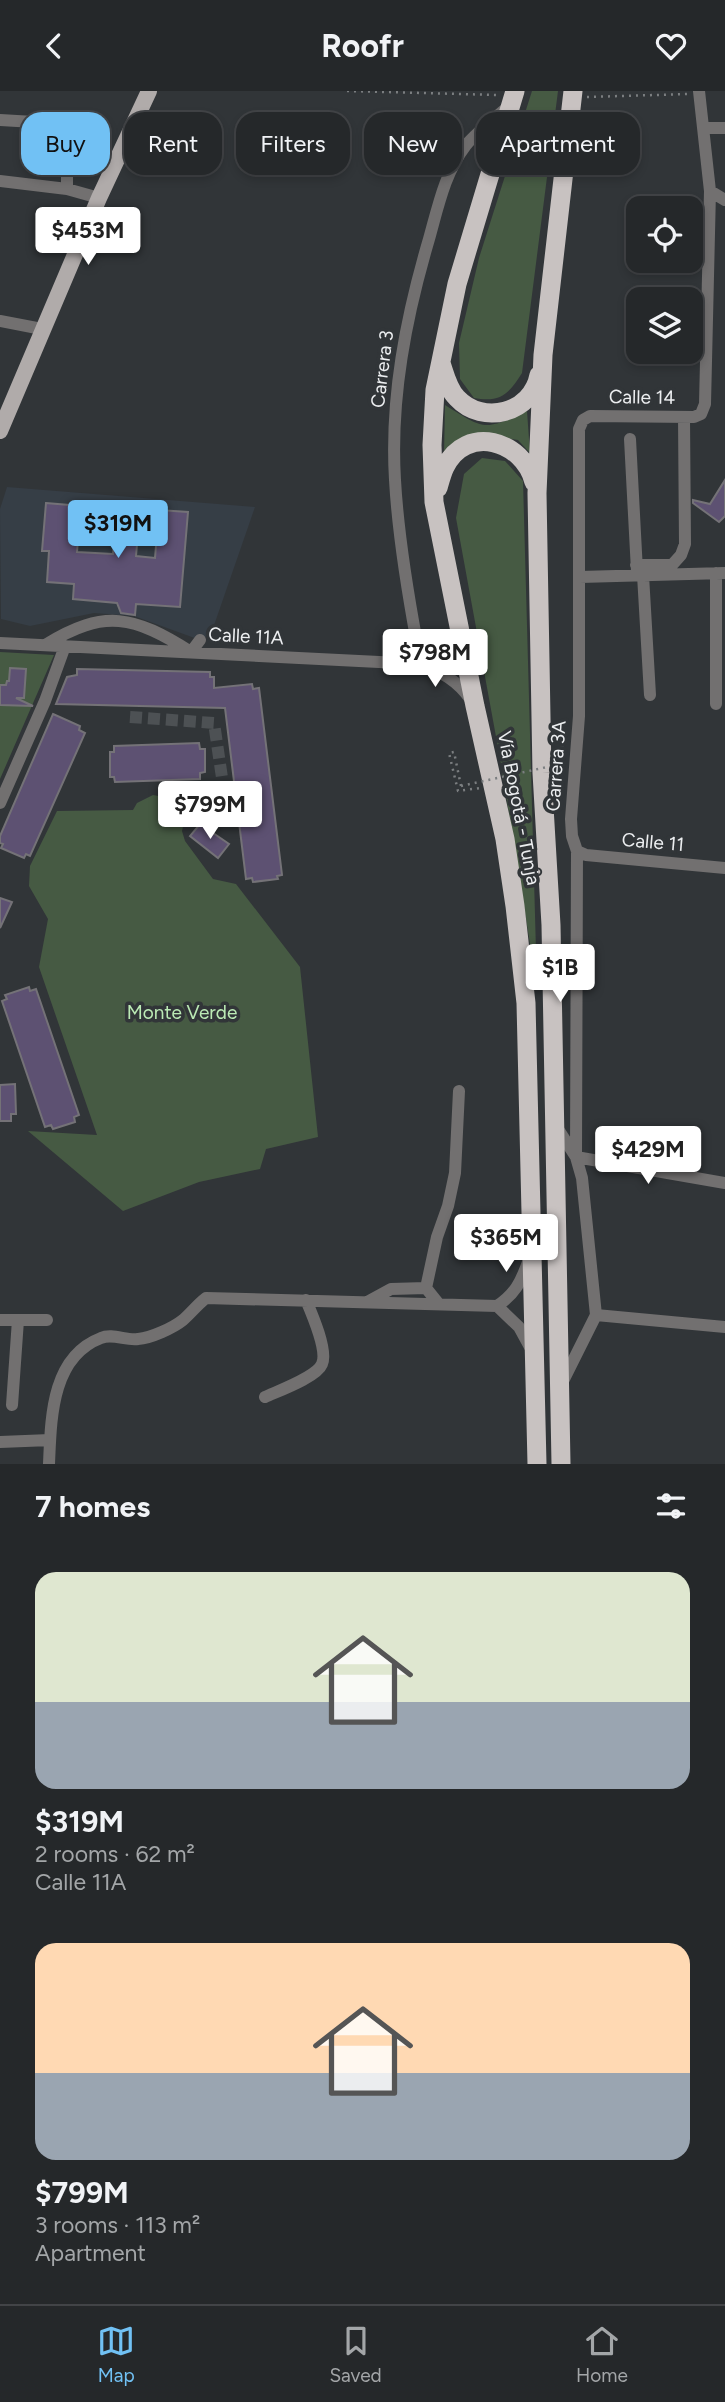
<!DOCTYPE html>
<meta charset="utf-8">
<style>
body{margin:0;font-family:Figtree,sans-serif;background:#313436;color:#f1f3f6;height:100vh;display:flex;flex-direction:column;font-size:26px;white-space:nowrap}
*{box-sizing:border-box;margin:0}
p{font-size:23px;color:#a3a6a8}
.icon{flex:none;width:38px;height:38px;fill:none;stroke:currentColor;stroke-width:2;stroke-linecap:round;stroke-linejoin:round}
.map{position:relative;height:1373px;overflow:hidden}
.side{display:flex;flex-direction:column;background:#25282a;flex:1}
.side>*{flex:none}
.top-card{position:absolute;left:21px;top:21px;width:684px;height:63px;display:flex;gap:14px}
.tools{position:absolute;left:626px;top:105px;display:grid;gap:14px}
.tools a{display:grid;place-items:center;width:77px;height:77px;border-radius:14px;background:#25282a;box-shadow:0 4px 10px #0003,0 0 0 2px #424447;font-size:35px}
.price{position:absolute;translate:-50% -60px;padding:0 16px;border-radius:7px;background:#fff;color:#222;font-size:23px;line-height:46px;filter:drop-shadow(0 2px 4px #0008)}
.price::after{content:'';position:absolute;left:50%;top:42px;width:21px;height:16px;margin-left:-10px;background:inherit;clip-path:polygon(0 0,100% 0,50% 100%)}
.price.selected{background:#71c1f4;color:#111}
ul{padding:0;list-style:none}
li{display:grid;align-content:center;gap:14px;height:371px;padding:0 35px}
li span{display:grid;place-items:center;height:217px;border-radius:21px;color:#555}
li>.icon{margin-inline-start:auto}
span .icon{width:126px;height:126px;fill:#fffc;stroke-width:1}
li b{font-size:30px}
h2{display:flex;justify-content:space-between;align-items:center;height:84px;padding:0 35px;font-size:30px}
.tag{padding:0 24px;border-radius:21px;background:#25282a;box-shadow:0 4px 10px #0003,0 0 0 2px #424447;font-size:24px;line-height:63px}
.tag.selected{background:#71c1f4;color:#111}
header{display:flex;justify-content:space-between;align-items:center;height:91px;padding:0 35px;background:#25282a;font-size:32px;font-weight:700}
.tab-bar{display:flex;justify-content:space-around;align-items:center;height:98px;border-top:2px solid #424447;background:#25282a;font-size:19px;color:#a3a6a8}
.tab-bar a{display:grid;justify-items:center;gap:4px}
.tab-bar .selected{color:#71c1f4}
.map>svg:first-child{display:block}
.built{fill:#363e46}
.green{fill:#465a43}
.building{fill:#5d5172;stroke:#747277;stroke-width:2}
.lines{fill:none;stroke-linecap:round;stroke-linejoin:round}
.minor-tunnel{stroke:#4d5154;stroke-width:12;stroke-dasharray:12 6;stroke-linecap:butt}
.path{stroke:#7b7e80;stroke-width:2.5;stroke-dasharray:2 5;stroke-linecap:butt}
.minor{stroke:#727070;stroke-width:12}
.major{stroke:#b0abaa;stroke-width:16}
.highway{stroke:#c8c2c1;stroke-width:19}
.path-bridge{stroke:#7b7e80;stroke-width:2.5;stroke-dasharray:2 5;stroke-linecap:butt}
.labels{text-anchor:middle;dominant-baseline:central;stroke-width:7;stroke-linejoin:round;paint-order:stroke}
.street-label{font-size:19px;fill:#eceef0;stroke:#313538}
.park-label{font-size:19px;fill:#bbeab5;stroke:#313538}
</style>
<header><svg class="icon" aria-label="back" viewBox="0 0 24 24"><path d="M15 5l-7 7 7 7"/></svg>Roofr<svg class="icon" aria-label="heart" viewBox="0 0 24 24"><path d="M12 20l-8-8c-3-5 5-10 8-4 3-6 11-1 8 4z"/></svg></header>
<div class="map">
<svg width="725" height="1373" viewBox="0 0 725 1373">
<rect width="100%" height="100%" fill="#313538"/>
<path class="built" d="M7,396L255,416L211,543L200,549L134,525L94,522L30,535L1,528L0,418Z"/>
<path class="green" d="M532,0H558L522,282C509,303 500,312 474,307L460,288L459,252L479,167Z
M445,314C485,339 484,340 527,320L530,362L518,349L485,344L444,363Z
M482,367L505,370L523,390L537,896L501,673L456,427L464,383Z
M0,561L54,564L0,688Z
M153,704L164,706L180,717L185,727L182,740L185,750L213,788L236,793L300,876L318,1046L266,1058L260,1078L199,1091L123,1120L28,1040L97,1044L39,876L48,828L29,795L30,775L57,720L133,719L137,712Z"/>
<path class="building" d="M725,389V425L719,431L693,412V409L710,413Z
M46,412L81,415L77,461L113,463L117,418L140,420L136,465L155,467L159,419L188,421L180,516L136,513L135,524L121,522L117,512L73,508L74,493L47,491L49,460H42Z
M10,577L26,578L24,607H16L33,615L0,614V594H6L7,590H9Z
M77,578L210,581V586H214V597L252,593L253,598L259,597L282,784L277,785L278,788L253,791L252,787L246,788L225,617L56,613L67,586L77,584Z
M53,623L80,635L79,639L85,642L30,765L26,763L24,767L1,757L3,753L0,752V745Z
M199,652L200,658H205V681L200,682V688L115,691L114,686H110V661H114V655Z
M200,733L229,753L218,767L190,745Z
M0,807L12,811L0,837Z
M29,896L30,900L36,898L79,1024L74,1026L75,1031L53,1038L51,1034L45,1036L2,910L7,908L5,904Z
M15,993L16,1023H11V1030H0V994Z"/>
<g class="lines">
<path class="minor-tunnel" d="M130,626L214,632L226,714"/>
<path class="path" d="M347,0L498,4
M587,6L689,3
M558,633L563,632L561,680
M461,695L454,661L449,662L458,700L480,697"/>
<path class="minor" d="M699,0L710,100L705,313L701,323L694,326L590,325L583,329L579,338V625L571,728L572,745L577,760L576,1066L725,1092
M0,29L51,32L62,36L67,48V98
M703,37H725
M0,90L67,98L99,107
M710,100L725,109
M0,230L42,238
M630,348L637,480
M636,474H672L681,464L685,453L684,326
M643,484L650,604
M580,486L725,482
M0,552L419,573C441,580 458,590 471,609
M45,554C105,517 134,525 191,561L200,549
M401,572L417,552C407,498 398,443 395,389C390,307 406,226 429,148C438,116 445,81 466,54C478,40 495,27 509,15
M716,613V482
M0,712L45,610L65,555
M577,760L586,764L725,777
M556,1035L576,1066L582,1087L596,1224L562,1292
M426,1197L437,1146L448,1115L455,1082L459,1000
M369,1210L391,1198L426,1197L438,1212
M497,1215C515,1203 521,1191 528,1171
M497,1215L519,1236L531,1258
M596,1224L725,1236
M0,1229H47
M265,1306C278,1300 317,1286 322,1273C328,1260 312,1223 306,1209
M12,1314L18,1229
M0,1351L50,1349
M49,1373C51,1328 51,1266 101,1247C112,1242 127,1250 138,1248C151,1247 173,1237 183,1229C191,1222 197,1214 206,1207L497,1215"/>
<path class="major" d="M0,340L99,107L149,0"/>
<path class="highway" d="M515,0L457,193L435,299L432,354L434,411L475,615L505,748L515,815L526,912L537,1373
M441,272C445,284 448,298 457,307C483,335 532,322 539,284
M438,397C440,390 442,382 445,376C466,333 523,349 534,391
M561,1373L551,834L542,682L537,402L543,264L573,0"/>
<path class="path-bridge" d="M461,695L556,674"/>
</g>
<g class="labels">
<g class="street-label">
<text transform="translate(382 278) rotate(-83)">Carrera 3</text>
<text transform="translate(642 306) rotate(1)">Calle 14</text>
<text transform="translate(246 545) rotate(3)">Calle 11A</text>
<text transform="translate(556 675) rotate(-86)">Carrera 3A</text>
<text transform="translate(519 717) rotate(79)">Vía Bogotá - Tunja</text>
<text transform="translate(653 751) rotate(5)">Calle 11</text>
</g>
<g class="park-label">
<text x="182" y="921">Monte Verde</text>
</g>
</g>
</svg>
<div class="tools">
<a><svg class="icon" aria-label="locate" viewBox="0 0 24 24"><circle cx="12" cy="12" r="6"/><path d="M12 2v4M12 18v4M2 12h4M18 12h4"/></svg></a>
<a><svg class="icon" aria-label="layers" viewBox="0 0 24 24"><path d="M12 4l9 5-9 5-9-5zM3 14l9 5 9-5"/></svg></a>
</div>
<b class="price" style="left:88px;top:176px">$453M</b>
<b class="price selected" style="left:118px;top:469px">$319M</b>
<b class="price" style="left:435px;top:598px">$798M</b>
<b class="price" style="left:210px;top:750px">$799M</b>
<b class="price" style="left:560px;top:913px">$1B</b>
<b class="price" style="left:648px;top:1095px">$429M</b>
<b class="price" style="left:506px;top:1183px">$365M</b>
<div class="top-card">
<a class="tag selected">Buy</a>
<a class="tag">Rent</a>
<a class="tag">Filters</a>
<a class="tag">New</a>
<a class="tag">Apartment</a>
</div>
</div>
<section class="side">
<h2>7 homes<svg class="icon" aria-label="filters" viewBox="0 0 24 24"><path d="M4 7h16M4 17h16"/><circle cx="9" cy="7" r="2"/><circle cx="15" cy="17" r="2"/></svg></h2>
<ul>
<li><span style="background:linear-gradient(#dfe7d0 60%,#9aa5b1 0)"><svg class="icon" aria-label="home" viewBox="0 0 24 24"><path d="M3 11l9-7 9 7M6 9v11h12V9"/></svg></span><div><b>$319M</b><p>2 rooms · 62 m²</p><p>Calle 11A</p></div></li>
<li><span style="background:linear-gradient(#ffd9b3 60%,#9aa5b1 0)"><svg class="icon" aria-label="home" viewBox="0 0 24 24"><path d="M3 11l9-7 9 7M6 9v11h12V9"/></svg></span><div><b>$799M</b><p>3 rooms · 113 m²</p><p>Apartment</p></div></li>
</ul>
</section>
<nav class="tab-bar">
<a class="selected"><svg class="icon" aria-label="map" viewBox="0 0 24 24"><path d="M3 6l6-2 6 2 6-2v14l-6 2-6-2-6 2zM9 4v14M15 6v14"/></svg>Map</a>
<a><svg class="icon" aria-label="saved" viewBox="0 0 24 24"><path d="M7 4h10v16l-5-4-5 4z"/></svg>Saved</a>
<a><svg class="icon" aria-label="home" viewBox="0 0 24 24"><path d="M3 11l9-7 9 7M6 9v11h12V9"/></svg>Home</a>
</nav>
